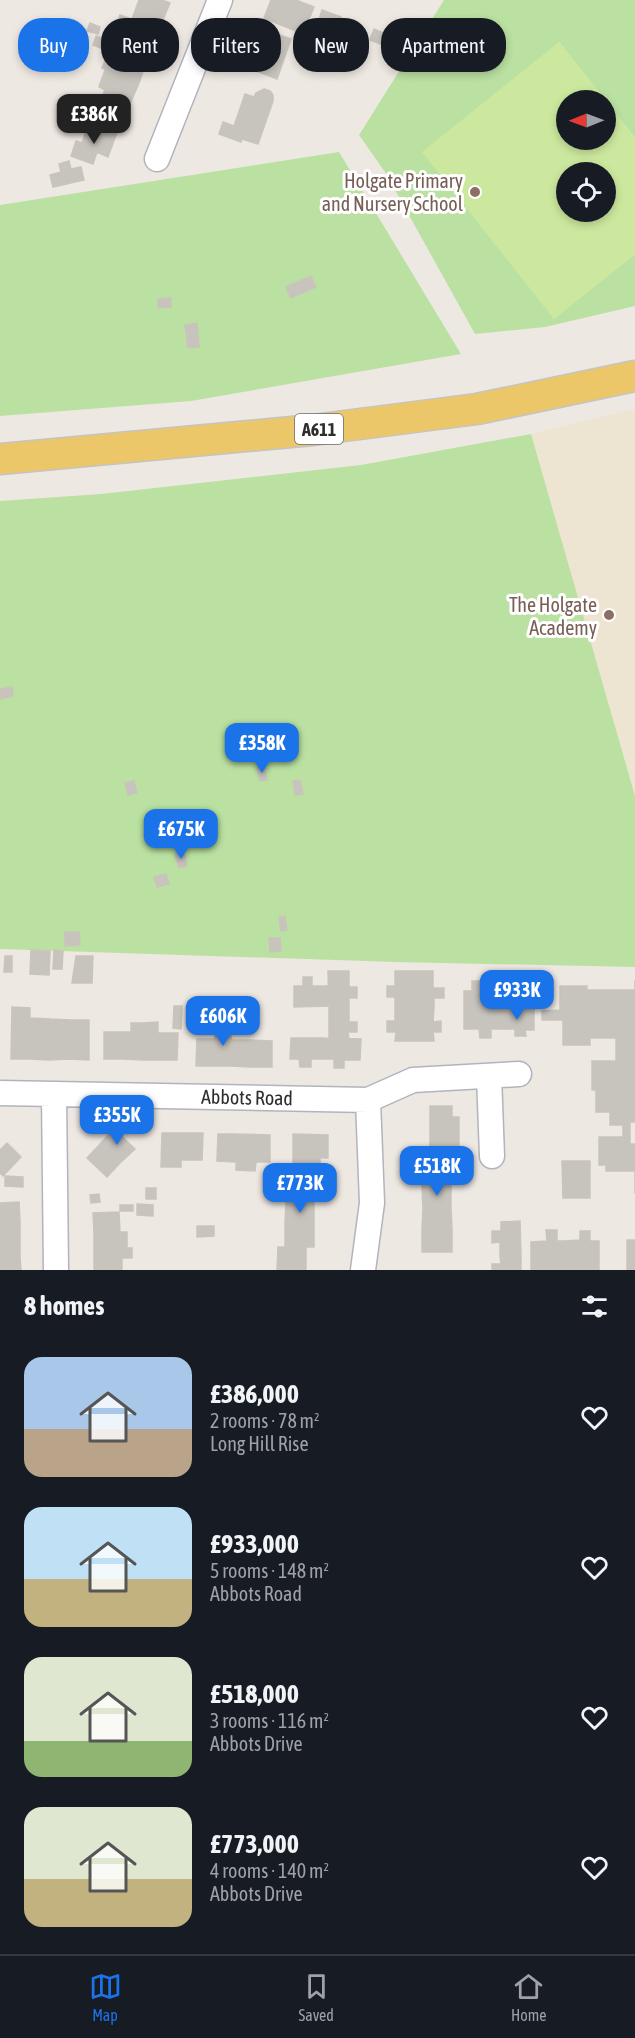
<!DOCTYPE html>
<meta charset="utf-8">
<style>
body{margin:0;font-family:"Asap Condensed",sans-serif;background:#242831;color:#f1f3f6;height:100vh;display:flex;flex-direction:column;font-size:22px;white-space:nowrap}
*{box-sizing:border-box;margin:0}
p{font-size:20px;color:#9ea1a6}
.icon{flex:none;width:33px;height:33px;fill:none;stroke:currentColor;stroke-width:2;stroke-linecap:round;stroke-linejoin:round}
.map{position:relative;height:1270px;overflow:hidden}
.side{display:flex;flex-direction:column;background:#171b24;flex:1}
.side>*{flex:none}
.top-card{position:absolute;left:18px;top:18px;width:600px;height:54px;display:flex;gap:12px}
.needle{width:39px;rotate:269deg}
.tools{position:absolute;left:556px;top:90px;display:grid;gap:12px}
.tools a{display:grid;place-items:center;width:60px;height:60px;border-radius:50%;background:#171b24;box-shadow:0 3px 9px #0003;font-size:30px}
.price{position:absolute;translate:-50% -51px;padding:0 14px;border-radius:12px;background:#1a73e8;color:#fff;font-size:20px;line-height:39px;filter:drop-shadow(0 2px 3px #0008)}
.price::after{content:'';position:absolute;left:50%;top:36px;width:18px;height:14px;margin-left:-9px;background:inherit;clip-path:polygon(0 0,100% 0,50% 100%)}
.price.current{background:#222;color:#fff}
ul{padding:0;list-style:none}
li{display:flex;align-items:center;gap:18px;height:150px;padding:0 24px}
li span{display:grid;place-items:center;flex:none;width:168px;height:120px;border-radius:18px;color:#555}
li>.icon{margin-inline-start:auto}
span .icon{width:72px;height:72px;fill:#fffc;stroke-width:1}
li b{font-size:26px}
h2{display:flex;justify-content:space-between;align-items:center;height:72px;padding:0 24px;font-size:26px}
.chip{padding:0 21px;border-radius:24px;background:#171b24;box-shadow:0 3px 9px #0003;font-size:21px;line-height:54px}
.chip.current{background:#1a73e8;color:#fff}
.tabs{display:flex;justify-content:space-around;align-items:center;height:84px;border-top:2px solid #363941;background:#171b24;font-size:16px;color:#9ea1a6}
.tabs a{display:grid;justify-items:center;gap:3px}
.tabs .current{color:#1a73e8}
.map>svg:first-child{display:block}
.education{fill:#eee4d2}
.green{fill:#bae1a1}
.pitch{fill:#cce89e;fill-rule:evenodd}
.building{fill:#c7c3bd;stroke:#cac4bb;stroke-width:1.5}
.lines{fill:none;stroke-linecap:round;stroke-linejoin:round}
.minor-casing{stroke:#b2b4bd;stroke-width:27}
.major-casing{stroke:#c4c4c4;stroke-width:33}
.minor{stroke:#fff;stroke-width:24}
.major{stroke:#ebc76a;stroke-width:30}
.education-dot{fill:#8d6e63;stroke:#fff;stroke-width:2}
.labels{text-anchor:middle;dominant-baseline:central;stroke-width:6;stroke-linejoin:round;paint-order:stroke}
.shield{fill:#fff;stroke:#6d6d6d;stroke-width:1.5}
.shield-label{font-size:18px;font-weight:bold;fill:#2e2e2e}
.education-label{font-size:20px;fill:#785e54;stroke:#fff;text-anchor:end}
.street-label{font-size:20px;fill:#2e2e2e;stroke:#fff}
</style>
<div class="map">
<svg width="635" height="1270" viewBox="0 0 635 1270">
<rect width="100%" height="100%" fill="#eee8e2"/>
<path class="education" d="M635,409V796L531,434Z"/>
<path class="green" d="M444,0H635V138L559,42L553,319L635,254V306L545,327L475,334L385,172L359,135Z
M339,152L461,354L191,401L0,416V205Z
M531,434L635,796V967L395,962L0,949V501L101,494L361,465Z"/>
<path class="pitch" d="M559,42L606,100H567V140H606V101L635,138V254L554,319L422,152ZM567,172H606V212H567Z"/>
<path class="building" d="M139,0H162L170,3L159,29L132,19Z
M271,0H296L314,7L303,34L264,18Z
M322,10L341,17L338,27L319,20Z
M120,15L159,29L152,48L123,37L126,30L116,26Z
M90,23L100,27L98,34L87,31Z
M374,29L390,36L386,46L370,40Z
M266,30L291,39L277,79L248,68L253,55L257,56Z
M96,36L133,50L130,57L146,63L139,83L102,68L109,51L93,45Z
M105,70L139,83L130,104L114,98L112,103L101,99L105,90L99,87Z
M264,89L270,91L273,95V101L258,144L242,139L241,142L219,134L223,122L234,126L245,94L254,97L256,93Z
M86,96L112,106L109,112L123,117L116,135L65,116L71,101L82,105Z
M88,125L116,135L108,157L97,152L93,164L71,156L76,141L82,143Z
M69,161L71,169L81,167L84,180L53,187L50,175L61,172L59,164Z
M311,276L316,287L291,298L286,287Z
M171,298V307L158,308V299Z
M197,323L199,347L188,348L185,325Z
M12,687L13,696L1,699L0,689Z
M264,766L267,780L260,781L257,768Z
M300,780L303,794L295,795L293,781Z
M134,781L137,793L128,795L125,783Z
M184,852L187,866L179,868L175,854Z
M166,874L169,884L157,887L154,877Z
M285,916L287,930L281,931L279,917Z
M65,932H79L80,945L65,946Z
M269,938H280L281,951L270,952Z
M31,950L50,951L49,975L30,974Z
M54,950L63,951L62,969H53Z
M5,956H12V972H4Z
M76,956H93L92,983H72Z
M328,971H349V987H357V998H349V1006H329Z
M395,971H414V1006H395V997H387V986H395Z
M414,971H433V988H444V998H434V1007L414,1006Z
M303,977H312V986H329V1006L294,1007V986H303Z
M635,980V1122H630V1144H635V1193V1171H606V1165H599V1137H623V1125H610V1112H596V1090H592V1061H616V1038H590V1045H563V1020H542V1011L560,1010V986H587V990H635Z
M472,981H482V992H498V1011H464V991H472Z
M515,982H525V991H534V1011H498V992L515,991Z
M188,1001H197L196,1022H187Z
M174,1006H182L181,1029L173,1028Z
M329,1006H349V1022H357V1032H348L349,1039L329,1038Z
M395,1006H414L415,1041H395L396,1032H387V1021H395Z
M414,1006L434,1007L433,1022L441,1021V1032H433L434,1041H415Z
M12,1007L30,1008L29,1059H11Z
M464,1011H498V1029H491V1038H480L479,1029H464Z
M498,1011H534V1030H525L526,1036H515V1029H498Z
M30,1018L50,1019L49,1060L29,1059Z
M50,1019L70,1020L69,1059L49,1060Z
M70,1020H89V1060L69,1059Z
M158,1022V1060H142L143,1023Z
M131,1023H143L142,1060L124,1059V1032H131Z
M215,1028H231V1066H214Z
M104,1032H124V1059H104Z
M158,1033H178L177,1060H158Z
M291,1038H323L322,1059H311V1067H300L299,1059H290Z
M323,1038L361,1039L360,1060H344V1068H334V1059H322Z
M197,1039H215L214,1066H196Z
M231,1040H251L250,1067L231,1066Z
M251,1040L272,1041V1067H250Z
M430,1106H452V1117H459V1141H430Z
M114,1129L135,1149L120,1163L100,1144Z
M162,1133H181V1167H161Z
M181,1133H203L202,1160H181Z
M218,1134H237L236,1162L217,1161Z
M237,1134L270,1135V1162H256L255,1171L236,1170Z
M293,1134L328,1135V1158L293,1157Z
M430,1141H459L458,1163H429Z
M7,1143L21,1157L3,1176L0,1173V1150Z
M100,1144L120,1163L107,1177L87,1158Z
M293,1157H320V1182H293Z
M562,1161H590V1198H563Z
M422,1163H451V1185H422Z
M5,1176L23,1177V1187L5,1186Z
M286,1182H315L314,1203H286Z
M422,1185H451V1209H423Z
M146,1188H156V1199H146Z
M99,1194L100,1202L91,1203L90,1195Z
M19,1202L20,1221L0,1222V1203Z
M286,1203H314V1225L285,1224Z
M137,1204L153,1205V1216L137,1215Z
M120,1205H133V1211H120Z
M423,1209H451L452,1229H422Z
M119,1212L120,1232H94L93,1213Z
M20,1221V1239L0,1240V1222Z
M520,1221L521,1255L500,1256V1242L492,1243V1231H501V1222Z
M285,1224L314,1225V1247H285Z
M197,1226H214V1236L197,1237Z
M422,1229H452V1252H422Z
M546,1230H557V1241H565L566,1259H531V1242L547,1241Z
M580,1231H590V1241H599V1258L566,1259L565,1241L580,1240Z
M94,1232H127V1248H94Z
M20,1239V1258H0V1240Z
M627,1240H635V1270H627Z
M278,1247H306V1270H277Z
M94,1248H132V1258H122V1267H94Z
M521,1255V1270H492V1264H501L500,1256Z
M0,1258H20L21,1270H0Z
M599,1258V1270H566V1259Z
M531,1259H566V1270H531Z
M94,1267H122V1270H94Z"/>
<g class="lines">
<defs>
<path id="minor" d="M157,159L220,0
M489,1076L492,1156
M0,1093L368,1100L413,1080L519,1074
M54,1094L56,1270
M363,1270L372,1203L368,1100"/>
<path id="major" d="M0,459L313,430L477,409L635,376"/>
</defs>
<use href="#minor" class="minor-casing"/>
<use href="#major" class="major-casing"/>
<use href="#minor" class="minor"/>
<use href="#major" class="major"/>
</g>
<g class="education-dot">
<circle cx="475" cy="192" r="6"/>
<circle cx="609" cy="615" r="6"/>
</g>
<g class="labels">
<rect class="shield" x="295" y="414" width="48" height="30" rx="4.5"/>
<g class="shield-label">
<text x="319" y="429">A611</text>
</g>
<g class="education-label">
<text x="463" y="180">Holgate Primary<tspan x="463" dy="23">and Nursery School</tspan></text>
<text x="597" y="604">The Holgate<tspan x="597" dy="23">Academy</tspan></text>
</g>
<g class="street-label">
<text transform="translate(247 1097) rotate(1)">Abbots Road</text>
</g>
</g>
</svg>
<div class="tools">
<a><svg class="needle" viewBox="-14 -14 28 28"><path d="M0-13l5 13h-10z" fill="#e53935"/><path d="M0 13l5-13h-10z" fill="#9ea1a6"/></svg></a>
<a><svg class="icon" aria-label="locate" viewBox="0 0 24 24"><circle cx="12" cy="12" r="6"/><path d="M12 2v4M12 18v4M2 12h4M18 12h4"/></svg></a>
</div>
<b class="price current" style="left:94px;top:145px">£386K</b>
<b class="price" style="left:262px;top:774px">£358K</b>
<b class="price" style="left:181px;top:860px">£675K</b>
<b class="price" style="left:517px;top:1021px">£933K</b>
<b class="price" style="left:223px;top:1047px">£606K</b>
<b class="price" style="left:117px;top:1146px">£355K</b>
<b class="price" style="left:437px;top:1197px">£518K</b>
<b class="price" style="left:300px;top:1214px">£773K</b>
<div class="top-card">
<a class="chip current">Buy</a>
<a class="chip">Rent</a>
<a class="chip">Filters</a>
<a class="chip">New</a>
<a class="chip">Apartment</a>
</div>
</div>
<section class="side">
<h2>8 homes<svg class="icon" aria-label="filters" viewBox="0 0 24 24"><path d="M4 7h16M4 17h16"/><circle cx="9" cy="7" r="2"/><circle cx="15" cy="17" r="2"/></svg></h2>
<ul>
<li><span style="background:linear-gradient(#a9c7e8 60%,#b9a48a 0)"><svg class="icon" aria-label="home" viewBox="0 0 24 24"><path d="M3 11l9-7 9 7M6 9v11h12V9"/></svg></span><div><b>£386,000</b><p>2 rooms · 78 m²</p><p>Long Hill Rise</p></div><svg class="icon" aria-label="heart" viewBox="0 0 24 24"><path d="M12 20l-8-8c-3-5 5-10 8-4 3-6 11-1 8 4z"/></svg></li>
<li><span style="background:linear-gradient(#bfe0f5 60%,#c2b280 0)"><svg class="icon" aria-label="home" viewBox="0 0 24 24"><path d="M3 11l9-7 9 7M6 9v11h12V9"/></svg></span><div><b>£933,000</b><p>5 rooms · 148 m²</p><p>Abbots Road</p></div><svg class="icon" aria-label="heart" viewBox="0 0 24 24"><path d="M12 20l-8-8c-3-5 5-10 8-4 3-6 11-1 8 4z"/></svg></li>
<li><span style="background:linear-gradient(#dfe7d0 70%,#8fb573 0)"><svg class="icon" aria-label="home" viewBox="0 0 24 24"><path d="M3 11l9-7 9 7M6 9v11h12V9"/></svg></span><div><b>£518,000</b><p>3 rooms · 116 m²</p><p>Abbots Drive</p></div><svg class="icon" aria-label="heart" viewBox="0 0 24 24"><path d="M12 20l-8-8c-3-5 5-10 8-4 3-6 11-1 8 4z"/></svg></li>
<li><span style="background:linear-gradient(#dfe7d0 60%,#c2b280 0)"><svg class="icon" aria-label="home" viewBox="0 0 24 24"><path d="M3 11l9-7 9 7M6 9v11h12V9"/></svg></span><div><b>£773,000</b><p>4 rooms · 140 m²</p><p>Abbots Drive</p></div><svg class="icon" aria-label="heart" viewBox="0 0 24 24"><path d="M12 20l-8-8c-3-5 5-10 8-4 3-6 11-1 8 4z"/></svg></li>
</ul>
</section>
<nav class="tabs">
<a class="current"><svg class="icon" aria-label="map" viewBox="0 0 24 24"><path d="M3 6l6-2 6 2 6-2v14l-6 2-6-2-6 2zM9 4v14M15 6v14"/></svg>Map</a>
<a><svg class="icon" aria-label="saved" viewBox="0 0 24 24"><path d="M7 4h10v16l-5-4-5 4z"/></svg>Saved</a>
<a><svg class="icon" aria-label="home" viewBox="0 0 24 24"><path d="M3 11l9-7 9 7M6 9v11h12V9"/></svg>Home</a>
</nav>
